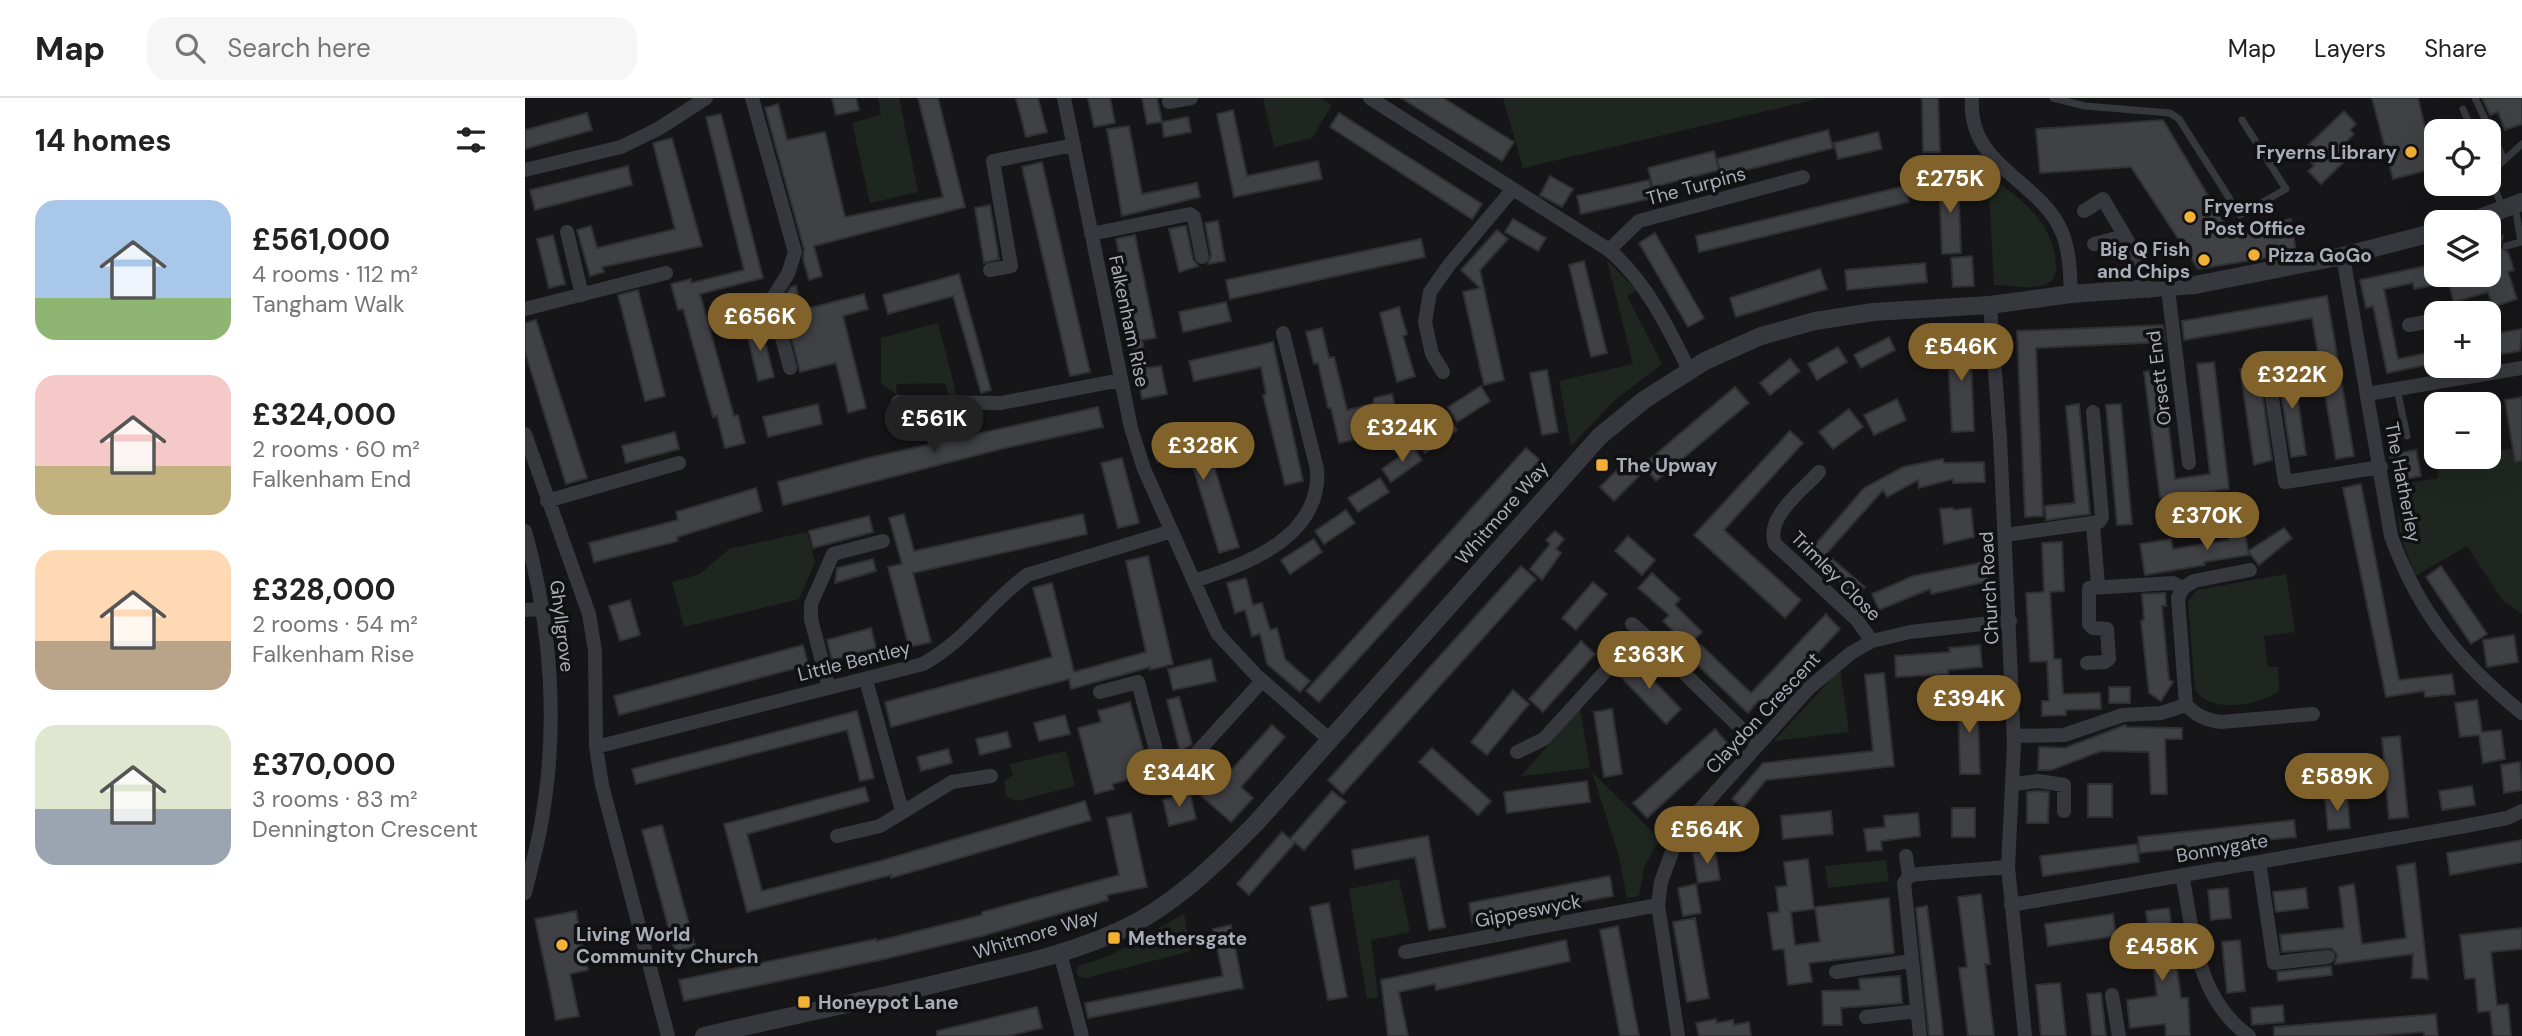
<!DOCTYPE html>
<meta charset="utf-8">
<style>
body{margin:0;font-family:"DM Sans",sans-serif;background:#f6f6f6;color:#222;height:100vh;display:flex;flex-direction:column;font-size:26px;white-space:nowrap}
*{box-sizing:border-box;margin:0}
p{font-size:23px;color:#767676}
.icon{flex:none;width:38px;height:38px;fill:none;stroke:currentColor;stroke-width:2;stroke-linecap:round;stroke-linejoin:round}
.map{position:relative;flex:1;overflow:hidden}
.details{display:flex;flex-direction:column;background:#fff;width:525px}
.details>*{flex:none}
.fabs{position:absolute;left:1899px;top:21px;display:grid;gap:14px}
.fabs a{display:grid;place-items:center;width:77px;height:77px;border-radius:14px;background:#fff;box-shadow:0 7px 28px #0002;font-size:35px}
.price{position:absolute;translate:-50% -60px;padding:0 16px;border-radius:24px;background:#80622a;color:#fff;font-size:23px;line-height:46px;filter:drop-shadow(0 2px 4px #0008)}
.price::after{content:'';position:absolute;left:50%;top:42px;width:21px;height:16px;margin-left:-10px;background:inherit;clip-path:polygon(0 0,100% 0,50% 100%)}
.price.on{background:#222;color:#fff}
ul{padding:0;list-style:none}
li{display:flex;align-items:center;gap:21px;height:175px;padding:0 35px}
li span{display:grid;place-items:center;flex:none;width:196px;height:140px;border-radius:21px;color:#555}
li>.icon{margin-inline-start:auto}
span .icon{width:84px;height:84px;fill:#fffc;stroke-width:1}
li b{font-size:30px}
h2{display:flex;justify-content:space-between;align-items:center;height:84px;padding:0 35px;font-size:30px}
header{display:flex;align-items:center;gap:42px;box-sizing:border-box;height:98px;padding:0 35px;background:#fff;border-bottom:2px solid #e0e0e0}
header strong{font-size:33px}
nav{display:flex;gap:38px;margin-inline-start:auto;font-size:24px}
.search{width:490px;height:63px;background:#f6f6f6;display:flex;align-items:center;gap:18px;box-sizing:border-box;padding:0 24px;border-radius:21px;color:#767676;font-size:26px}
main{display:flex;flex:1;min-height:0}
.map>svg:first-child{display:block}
.green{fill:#1e261f}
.building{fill:#404145;stroke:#303034;stroke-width:2}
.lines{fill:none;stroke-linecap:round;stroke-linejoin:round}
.service{stroke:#37383d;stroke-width:7}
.minor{stroke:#37383d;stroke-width:14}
.tertiary{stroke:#37383d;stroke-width:18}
.poi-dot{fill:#f2b134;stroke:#111113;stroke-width:2.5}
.labels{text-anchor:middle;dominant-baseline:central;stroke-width:7;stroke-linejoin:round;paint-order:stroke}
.poi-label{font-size:19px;font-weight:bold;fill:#a8adb8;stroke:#111113;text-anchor:start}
.street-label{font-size:19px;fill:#a8adb8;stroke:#111113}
</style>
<header>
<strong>Map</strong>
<div class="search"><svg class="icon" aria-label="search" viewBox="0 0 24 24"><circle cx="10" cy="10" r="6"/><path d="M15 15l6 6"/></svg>Search here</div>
<nav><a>Map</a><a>Layers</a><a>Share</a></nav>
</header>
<main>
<section class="details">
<h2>14 homes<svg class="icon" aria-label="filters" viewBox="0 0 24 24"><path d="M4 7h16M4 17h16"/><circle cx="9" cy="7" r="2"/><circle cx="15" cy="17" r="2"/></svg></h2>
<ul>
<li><span style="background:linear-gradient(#a9c7e8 70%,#8fb573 0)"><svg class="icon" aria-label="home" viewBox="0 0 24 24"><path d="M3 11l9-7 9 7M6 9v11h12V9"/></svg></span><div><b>£561,000</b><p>4 rooms · 112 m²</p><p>Tangham Walk</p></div></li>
<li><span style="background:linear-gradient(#f6c9c9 65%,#c2b280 0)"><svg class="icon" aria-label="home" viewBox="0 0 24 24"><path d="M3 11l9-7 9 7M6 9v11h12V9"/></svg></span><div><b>£324,000</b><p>2 rooms · 60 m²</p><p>Falkenham End</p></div></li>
<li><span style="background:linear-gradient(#ffd9b3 65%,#b9a48a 0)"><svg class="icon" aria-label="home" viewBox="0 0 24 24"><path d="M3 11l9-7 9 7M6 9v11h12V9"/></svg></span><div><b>£328,000</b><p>2 rooms · 54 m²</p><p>Falkenham Rise</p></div></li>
<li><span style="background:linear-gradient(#dfe7d0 60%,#9aa5b1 0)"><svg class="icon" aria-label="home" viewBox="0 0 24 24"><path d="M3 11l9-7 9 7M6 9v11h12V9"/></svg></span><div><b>£370,000</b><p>3 rooms · 83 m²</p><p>Dennington Crescent</p></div></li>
</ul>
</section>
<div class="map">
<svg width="1997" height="938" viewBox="0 0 1997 938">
<rect width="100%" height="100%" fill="#161618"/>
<path class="green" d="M353,0H374L393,94L345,105L327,25L356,17Z
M738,0H795L807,7L787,40L749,49Z
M978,0H1297L998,70Z
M1463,76C1496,102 1528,122 1531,167C1532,177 1528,184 1518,187C1504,192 1484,187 1469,187Z
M1082,162L1111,192L1102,198L1137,266L1089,303L1046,348L1034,283L1108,266Z
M413,225L432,298H424L420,285L371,286L372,297L356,285V240Z
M1997,349V516L1978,503L1942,448L1890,478L1875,436L1871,387L1913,380L1912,362L1964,359V354Z
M282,434L290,464L274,501L159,529L147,484L175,476L204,451Z
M1761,476L1770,534L1739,538L1743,569H1753L1754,593C1733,608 1686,616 1670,592L1663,503L1672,492Z
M1315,571L1324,634L1249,643Z
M1055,611L1065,670L996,678Z
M541,653L550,688L492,703L481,698L479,683L488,677L485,666Z
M1067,674L1135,741L1119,769L1114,798L1102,800L1093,755Z
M1361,762L1364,783L1303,790L1300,768Z
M874,781L885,834L846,842L853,899L842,901L824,791Z
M659,816L666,853L561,880L553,878L551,872L554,868L586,857Z"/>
<path class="building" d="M307,0H331L334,12L311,17Z
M393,0H413L440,109L289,148L297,178L284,182L278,161L279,151L240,10L253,6L262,42L300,34L320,119L418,99Z
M491,0H513L522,34L501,39Z
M563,0H585L590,25L569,29Z
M617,0H632L637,24L622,26Z
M876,0H918L989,44L977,63Z
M1397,0H1413L1415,54H1398Z
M1847,0H1893L1902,37L1911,35V70L1868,81Z
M1957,0H1997V26L1980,32L1973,14L1965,17Z
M708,12L722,78L793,63L797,81L709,99L692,16Z
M1819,13L1831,26L1825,32L1829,36L1821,44L1830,53L1796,86L1783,73L1789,68L1776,54Z
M62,15L67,32L0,51V32Z
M814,15L957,106L947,121L805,29Z
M196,16L238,180L175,196L209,318L213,317L220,345L200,350L192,318L188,319L158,211L153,212L146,186L166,181V185L219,172L181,19Z
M663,19L666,34L639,39L637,24Z
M1638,22L1703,131L1766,121L1771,155L1673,171L1606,69L1515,75L1511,31Z
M604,28L617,96L672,85L675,99L597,118L582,31Z
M1303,32L1308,50L1197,78L1192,61Z
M1353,34L1357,51L1313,61L1309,45Z
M147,40L177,148L77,169L79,174L65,178L52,132L66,128L72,150L150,131L128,45Z
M1189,53L1194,72L1128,89L1123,70Z
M517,64L565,274L545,278L497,69Z
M103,68L107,87L10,112L5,92Z
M1025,78L1048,91L1037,109L1015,97Z
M1414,79H1433L1436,155L1417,156Z
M1124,82L1128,100L1056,116L1052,98Z
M1380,88L1384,104L1174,154L1171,138Z
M465,107L474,161L459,165L450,110Z
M988,121L1021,140L1013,153L980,134Z
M693,123L700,163L683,166L686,157L680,125Z
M658,128H661L668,161L673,168L654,174L644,131Z
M972,132L983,141L955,172L979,282L959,287L938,194L955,190L936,172Z
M1130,135L1179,220L1163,229L1114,145Z
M28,137L40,186L24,190L12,141Z
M610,137L631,240L617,242L623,270L636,268L642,296L617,301L606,244L611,243L591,141Z
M1978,138L1975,149L1983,154L1989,172L1983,174L1992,201L1968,209L1963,194L1929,204L1923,184L1889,191L1888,185L1859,191L1873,261L1911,253V265L1862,275L1848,208L1841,210L1835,182L1905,167L1907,177H1964V143Z
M896,141L900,159L705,201L701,182Z
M1447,158L1449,188L1428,189L1426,160Z
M1059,163L1082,255L1066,259L1044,167Z
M1400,165L1402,184L1322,192L1320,172Z
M1295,171L1302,191L1211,219L1205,200Z
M434,176L466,292L456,295L428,198L363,216L358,197Z
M271,188L277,212L339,196L343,211L318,218L341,310L323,315L311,265L275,274L257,203L266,189Z
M113,192L140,298L120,303L93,197Z
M1802,198L1829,358L1811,361L1787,220L1659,242L1657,223Z
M701,204L706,223L658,234L654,214Z
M874,209L882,236L878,238L890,278L872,284L855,215Z
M11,222L62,380L41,386L0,254V225Z
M236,227L249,279L233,283L221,231Z
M1638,227L1640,244L1511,250L1518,418L1500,419L1492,233Z
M797,230L804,260L809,259L822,312L848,306L849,300L867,296L871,313L856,316L857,323L842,326L845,332L827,336L828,342L814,345L806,310H803L793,265L789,266L781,234Z
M1997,231L1995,253L1970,257L1967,236Z
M1445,237L1449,333L1427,334L1422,239Z
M1364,239L1370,252L1336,270L1329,257Z
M748,244L778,383L760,387L738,297L741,296L736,269L669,283L664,263Z
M1313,249L1322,264L1292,282L1283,266Z
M1265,261L1275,273L1245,297L1235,285Z
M1689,264L1704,391L1635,400L1619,274L1637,272L1650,381L1685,376L1672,266Z
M1768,268L1781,357L1766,359L1752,270Z
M1730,269L1734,273L1747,362L1729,367L1715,271Z
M1022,272L1033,334L1017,337L1005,275Z
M956,288L965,303L932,324L923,309Z
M1210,289L1224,305L1131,383L1118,367Z
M1997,299V363L1990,364L1980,302Z
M1372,301L1381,322L1349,337L1339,317Z
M293,306L297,326L243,339L238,319Z
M1554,306L1565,416L1521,422L1520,408L1550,405L1541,308Z
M1596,306L1607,426L1592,427L1581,307Z
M573,309L578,329L480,350L258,407L253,384L343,360Z
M1324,311L1338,329L1308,351L1294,334Z
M923,319L932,332L900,355L891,341Z
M678,332L714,449L694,455L664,356L632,364L627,344Z
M1265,333L1278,345L1199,432L1276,502L1260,520L1169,437Z
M150,334L154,351L101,365L97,348Z
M888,349L897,362L866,384L857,371Z
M1001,350L1015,362L794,604L781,593Z
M1891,352L1896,378L1870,383L1865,357Z
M597,360L614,425L593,430L576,365Z
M1418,361L1419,365L1459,364L1460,384L1428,385V381L1394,390L1393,382L1362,399L1358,392L1294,464L1284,454L1339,390L1378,369Z
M1100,364L1114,378L1089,403L1075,389Z
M855,380L864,394L833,414L823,400Z
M1836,386L1874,582L1927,576L1930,596L1900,599L1899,593L1861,599L1818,390Z
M231,390L237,413L152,439L153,443L69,464L64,445L153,422L151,414Z
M1428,410L1429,412L1446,410L1449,439L1419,446L1415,411Z
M821,412L830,425L799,446L790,433Z
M379,416L389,453L558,416L562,436L388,475L406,544L384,549L363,469L377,466L364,420Z
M344,418L348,434L288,450L284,433Z
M1719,430L1723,453L1759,430L1767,440L1734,467L1723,453L1724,457L1679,464L1680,467L1620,477L1615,446L1646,441L1648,451L1704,442L1703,433Z
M1030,433L1039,441L1031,451L1036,455L1017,482L1005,471L1025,446L1021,442Z
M1103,438L1130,462L1117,477L1090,453Z
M789,441L797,454L765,476L756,462Z
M1537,444L1539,493L1525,494L1529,561H1536L1538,596L1575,595L1576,611L1541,612V617L1517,618V603H1524L1522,563L1505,564L1501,495L1519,494L1517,445Z
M623,458L648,566L625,572V569L546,591L544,581L366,629L360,604L527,559L508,490L527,485L549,574L621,554L601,463Z
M1304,458L1340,489L1332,498L1296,468Z
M348,461L351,473L310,485L312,470Z
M1460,464L1464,483L1406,496L1405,491L1354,512L1347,496L1388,478Z
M996,468L1011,481L818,696L803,682Z
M1916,468L1962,536L1946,546L1901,479Z
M1127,475L1155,501L1150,507L1177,534L1163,548L1138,523L1144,517L1113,490Z
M721,480L728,507L737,505L745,532L752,530L760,561L785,583L775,594L742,566L735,536L727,538L720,512L710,515L702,485Z
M1068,484L1082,496L1051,532L1037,520Z
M1640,495L1641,508H1637L1644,582L1648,584L1636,603L1624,595L1616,523L1619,522L1617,496Z
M105,502L115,537L95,543L84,508Z
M1301,516L1315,531L1243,609L1234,602L1223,615L1164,559L1175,546L1226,595Z
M346,530L351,550L307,562L302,542Z
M1989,537L1993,564L1962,569L1958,542Z
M1056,543L1070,556L1018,614L1004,601Z
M278,547L283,567L94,617L89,598Z
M1455,547L1457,569L1423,572V576L1371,579L1370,558L1425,554L1424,550Z
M1107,560L1156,611L1141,626L1092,575Z
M686,561L691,583L648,592L643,571Z
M1359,575L1369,668L1241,682L1218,710L1207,701L1238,665L1348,653L1340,577Z
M1584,589H1605V605H1584Z
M988,592L1004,606L962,657L946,644Z
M1452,596L1455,676H1435L1433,597Z
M654,599L667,646L655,654L642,602Z
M1952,602L1957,634L1976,632L1980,661L1958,665L1954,637L1935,639L1930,605Z
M605,604L625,676L587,686L589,691L570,696L553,630L576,624L573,613Z
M1087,611L1097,676L1079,679L1069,614Z
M332,613L349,680L335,683L322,632L111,686L107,671Z
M540,617L545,636L514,643L509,625Z
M747,627L760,639L716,689L728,700L706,724L666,689L686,667L700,679Z
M1600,627L1602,629L1657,630V641H1640L1642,696H1626L1624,654L1576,653L1526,672H1513L1514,649L1540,650Z
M1190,631L1203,646L1122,720L1108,705Z
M482,634L486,649L455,657L451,641Z
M1875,638L1883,719L1864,721L1857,640Z
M907,650L966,703L953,717L894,664Z
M423,651L427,665L396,673L392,659Z
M1995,664L1997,692L1979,695L1976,667Z
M1062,683L1065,704L982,715L979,694Z
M1563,686H1587V719H1563Z
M1947,688L1950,707L1917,712L1914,693Z
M340,689L344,703L222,736L237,793L355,763L560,703L566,722L366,780V777L222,814L199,726Z
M807,693L821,704L779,752L768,743L770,745L724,797L712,786L757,734L765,741Z
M1513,693L1524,694L1523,725H1502V694Z
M665,695L671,721L644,728L638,702Z
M1822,697L1825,730L1803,732L1800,699Z
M1427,710H1450V739H1427Z
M1306,713L1308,736L1258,741L1256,718Z
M606,715L622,789L582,797L583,802L457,838L364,860L159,903L154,882L351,841L352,843L457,817V814L594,777L582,720Z
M1393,715L1395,738L1356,743L1357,752L1342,753L1339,731L1360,729L1359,718Z
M1206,717L1211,747L1189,751L1184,721Z
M1769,722L1771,739L1615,755L1613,739Z
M137,727L170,848L150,854L117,732Z
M903,738L920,829L904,832L890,759L830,771L827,752Z
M1997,742V764L1925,777L1922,755Z
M1612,746L1614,764L1518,778L1515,758Z
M1190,752L1195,782L1173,785L1168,755Z
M1283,761L1289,811L1266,814L1270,847L1295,844L1290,809L1364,800L1369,855L1284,865L1287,884L1263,887L1259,851L1248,852L1243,815L1254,814L1251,789L1262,788L1259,764Z
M1890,765L1903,881L1887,880L1888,856L1810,866L1812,857L1806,850L1757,854L1755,837L1819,830L1814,789L1829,786L1837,846L1881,840L1872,768Z
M1085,778L1088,798L947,824L944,805Z
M1171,786L1176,815L1158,818L1153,790Z
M1703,790L1706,820L1686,822L1683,792Z
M1781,790L1783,810L1751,814L1748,794Z
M1456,796L1465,866H1460L1469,938H1443L1434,870L1442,869L1433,799Z
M804,805L822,899L803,902L785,809Z
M1402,808L1416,917L1418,938H1404L1391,810Z
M1644,810L1656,900H1663L1665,938H1641L1640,926L1605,930L1602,902L1632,898L1621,813Z
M51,813L63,872L45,876L54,918L31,922L10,821Z
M1588,816L1591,838L1523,848L1520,826Z
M1170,820L1184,900L1162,904L1148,824Z
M706,827L718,890L563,920L560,905L698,878L688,831Z
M1093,828L1114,938H1095L1075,832Z
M1997,830V851L1966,854L1972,907L1983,906L1986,938H1968L1965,913L1953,914L1950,880L1940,881L1935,837Z
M1041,842L1045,863L911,892L910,886L874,894L883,938H863L856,882Z
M1715,842L1720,893L1702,895L1697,844Z
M1806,868L1807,877L1753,883L1752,874Z
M1375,878L1377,905L1316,910L1317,927H1298L1297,893L1335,892L1334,881Z
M1535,885L1541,938H1516L1511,887Z
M1576,895L1581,938H1567L1562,896Z
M1758,907L1759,924L1727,927L1726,910Z
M512,909L517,930L484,938H412V933Z
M1911,916L1913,938H1899V934L1849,938H1749V929Z
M1191,921V925L1208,922L1209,927L1224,924L1226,938H1174L1171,925Z"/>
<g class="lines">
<path class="service" d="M1528,0L1560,8L1645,15L1654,21L1715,117L1761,91L1717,22
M1950,0L1978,59
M1938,11L1947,33
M1964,76L1997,46
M1964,76L1978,111
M1981,148L1996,144L1990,108
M1872,291L1882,338"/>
<path class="minor" d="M227,0L270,154L263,176L247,201L265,270
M539,0L606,330L619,371L692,535L731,577L805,642
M845,0L1084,152C1120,182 1143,229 1164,272
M1447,0C1442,68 1513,81 1536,132C1545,152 1545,175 1546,196
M644,4L666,0
M0,72L96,49L133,31L181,0
M1559,113L1578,101L1617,167L1623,193
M42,134L57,197
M566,136L665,116L669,119L677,159
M1569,146L1599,138
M1084,152L1114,123L1278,79
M1818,158L1866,438C1894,515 1934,564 1997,615
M465,172L486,168L468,63L549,47
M1643,191L1664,365
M1465,207L1475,340L1489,646L1483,769L1500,938
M0,211L141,175
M1884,227L1911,222
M918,274L907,256L900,224L905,194L924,167L988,91
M1743,274L1760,384L1856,369
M1842,296L1997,270
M373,304L476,305L596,282
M0,336L64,516L70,553L71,649L77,687L143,938
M1294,374C1277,393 1240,419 1250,446L1331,521L1347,543
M22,403L154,365
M1568,427L1573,487
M0,433C27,530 34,633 15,732C11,753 5,774 0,795
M1480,437L1574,424L1577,419L1568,314
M669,483C722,466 797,439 792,371L758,235
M1658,490L1669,483L1725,472
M0,512L17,511
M1107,526L1124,541
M1562,565L1580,564L1584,561L1582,531L1568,530L1564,526V490L1648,485L1658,490L1653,500L1661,607C1672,618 1681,622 1696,624L1788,616
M341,582L377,713
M304,590L286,521V506L308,456L358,443
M575,594L613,584L637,675L657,671L737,583
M1489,638L1539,637L1598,617L1636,615L1661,607
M71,649L398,566C440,543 464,505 502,477L647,433
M992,654L1019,641L1107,544L1124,541L1233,647
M1489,686L1513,683L1539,687V713
M312,738L355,728L427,684L466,678
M1381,758L1384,778
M1734,764L1749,865L1803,859
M1657,777C1669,836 1671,900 1724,938
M1486,807L1935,729L1982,720L1997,713
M880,854L1133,807
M535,855L557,938
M1311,874L1386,863
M1587,897L1594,938
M1341,919L1392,913
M1153,938L1133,807L1136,784L1148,751L1164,724L1284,590L1326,555L1347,543L1385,534L1485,523
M1395,938L1379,785L1384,778L1394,776L1483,769"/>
<path class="tertiary" d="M1944,124L1997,104
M179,938C267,917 356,900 443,878C495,866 547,855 596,832C648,808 692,765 732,724L1075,338L1119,302L1180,263L1236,238L1290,223L1348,214L1465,207L1546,196L1670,187L1818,158L1911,134"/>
</g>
<g class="poi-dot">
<circle cx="1886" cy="54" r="7"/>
<circle cx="1665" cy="119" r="7"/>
<circle cx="1729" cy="157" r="7"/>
<circle cx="1679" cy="162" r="7"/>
<rect x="1070" y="360" width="14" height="14" rx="3.5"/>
<rect x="582" y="833" width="14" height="14" rx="3.5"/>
<circle cx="37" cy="847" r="7"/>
<rect x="272" y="897" width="14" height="14" rx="3.5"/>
</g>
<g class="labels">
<g class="poi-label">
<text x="1872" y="54" text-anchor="end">Fryerns Library</text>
<text x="1679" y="108">Fryerns<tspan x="1679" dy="22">Post Office</tspan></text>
<text x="1665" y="151" text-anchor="end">Big Q Fish<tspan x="1665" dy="22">and Chips</tspan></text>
<text x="1743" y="157">Pizza GoGo</text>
<text x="1091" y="367">The Upway</text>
<text x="51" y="836">Living World<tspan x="51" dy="22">Community Church</tspan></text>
<text x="603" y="840">Methersgate</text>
<text x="293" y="904">Honeypot Lane</text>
</g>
<g class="street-label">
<text transform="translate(1171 88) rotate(-15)">The Turpins</text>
<text transform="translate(604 223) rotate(78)">Falkenham Rise</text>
<text transform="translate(1634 280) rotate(-97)">Orsett End</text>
<text transform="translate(1878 384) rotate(79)">The Hatherley</text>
<text transform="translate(977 415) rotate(-49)">Whitmore Way</text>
<text transform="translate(1311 478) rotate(45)">Trimley Close</text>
<text transform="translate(1464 490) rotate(-93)">Church Road</text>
<text transform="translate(37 528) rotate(83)">Ghyllgrove</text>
<text transform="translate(329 563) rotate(-14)">Little Bentley</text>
<text transform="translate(1238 615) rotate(-47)">Claydon Crescent</text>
<text transform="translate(1697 750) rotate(-10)">Bonnygate</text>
<text transform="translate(1003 813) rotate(-11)">Gippeswyck</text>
<text transform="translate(511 836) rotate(-17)">Whitmore Way</text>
</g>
</g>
</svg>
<div class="fabs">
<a><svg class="icon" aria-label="locate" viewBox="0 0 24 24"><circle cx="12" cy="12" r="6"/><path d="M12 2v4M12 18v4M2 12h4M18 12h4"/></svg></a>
<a><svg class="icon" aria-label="layers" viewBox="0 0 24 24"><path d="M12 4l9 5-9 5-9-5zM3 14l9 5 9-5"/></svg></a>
<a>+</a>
<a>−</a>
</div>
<b class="price" style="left:1425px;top:117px">£275K</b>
<b class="price" style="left:235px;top:255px">£656K</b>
<b class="price" style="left:1436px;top:285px">£546K</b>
<b class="price" style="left:1767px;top:313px">£322K</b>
<b class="price on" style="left:409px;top:357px">£561K</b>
<b class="price" style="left:877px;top:366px">£324K</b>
<b class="price" style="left:678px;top:384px">£328K</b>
<b class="price" style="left:1682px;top:454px">£370K</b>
<b class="price" style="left:1124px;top:593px">£363K</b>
<b class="price" style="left:1444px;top:637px">£394K</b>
<b class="price" style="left:654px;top:711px">£344K</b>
<b class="price" style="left:1812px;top:715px">£589K</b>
<b class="price" style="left:1182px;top:768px">£564K</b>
<b class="price" style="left:1637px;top:885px">£458K</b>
</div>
</main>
